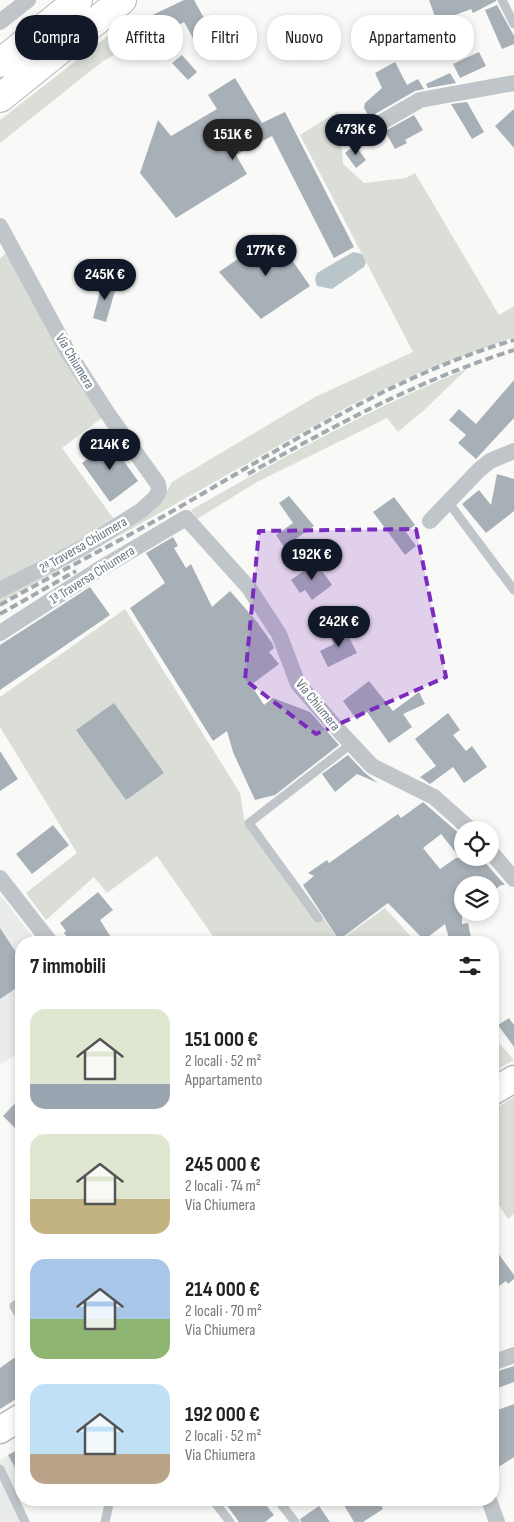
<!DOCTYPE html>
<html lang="it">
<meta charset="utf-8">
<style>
body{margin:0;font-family:"Sofia Sans Condensed",sans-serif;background:#f2f2f2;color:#222;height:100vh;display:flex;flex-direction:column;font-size:19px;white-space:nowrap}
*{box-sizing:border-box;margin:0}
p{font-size:16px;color:#767676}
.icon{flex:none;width:28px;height:28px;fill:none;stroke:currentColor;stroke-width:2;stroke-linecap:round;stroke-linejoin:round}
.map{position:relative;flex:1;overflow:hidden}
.drawer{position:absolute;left:15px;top:936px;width:484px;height:570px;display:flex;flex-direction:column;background:#fff;border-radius:20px;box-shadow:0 2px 8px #0003}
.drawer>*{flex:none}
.banner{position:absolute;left:15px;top:15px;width:485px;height:45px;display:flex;gap:10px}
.buttons{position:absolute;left:454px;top:821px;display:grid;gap:10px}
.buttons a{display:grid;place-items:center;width:45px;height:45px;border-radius:50%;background:#fff;box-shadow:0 2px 8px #0003;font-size:25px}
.price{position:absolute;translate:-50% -42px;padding:0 11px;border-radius:18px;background:#111827;color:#fff;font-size:16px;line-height:32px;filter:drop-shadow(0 1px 2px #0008)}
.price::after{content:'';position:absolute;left:50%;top:30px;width:15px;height:11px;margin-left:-8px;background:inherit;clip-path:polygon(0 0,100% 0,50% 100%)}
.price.selected{background:#222;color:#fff}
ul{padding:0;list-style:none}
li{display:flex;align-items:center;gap:15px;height:125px;padding:0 15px}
li span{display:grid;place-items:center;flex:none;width:140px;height:100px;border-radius:15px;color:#555}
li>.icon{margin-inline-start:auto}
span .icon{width:60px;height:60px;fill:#fffc;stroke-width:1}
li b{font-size:21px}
h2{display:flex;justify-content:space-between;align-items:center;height:60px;padding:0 15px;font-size:21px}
.chip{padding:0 18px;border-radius:20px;background:#fff;box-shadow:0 2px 8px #0003;font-size:18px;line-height:45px}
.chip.selected{background:#111827;color:#fff}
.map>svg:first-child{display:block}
.built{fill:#eaebeb}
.green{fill:#daded7}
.water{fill:#b9c5c9}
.building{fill:#a8b0b7;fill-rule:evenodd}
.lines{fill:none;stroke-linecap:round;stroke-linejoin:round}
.primary-casing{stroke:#b4b9bd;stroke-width:29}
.highway-casing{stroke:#b4b8bc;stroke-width:30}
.lane{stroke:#c0c5c9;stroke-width:9}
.street{stroke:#c0c5c9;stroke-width:16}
.primary{stroke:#fff;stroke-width:26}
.highway{stroke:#fff;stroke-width:28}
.rail{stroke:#a2a9ae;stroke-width:4;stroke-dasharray:8 4;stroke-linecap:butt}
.marked{fill:#7b2cbf;fill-opacity:0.2;stroke:#7b2cbf;stroke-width:4;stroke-dasharray:10 6;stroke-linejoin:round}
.labels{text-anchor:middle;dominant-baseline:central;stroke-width:5;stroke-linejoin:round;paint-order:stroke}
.street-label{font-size:14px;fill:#667581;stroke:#fff}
</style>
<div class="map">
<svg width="514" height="1522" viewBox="0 0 514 1522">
<rect width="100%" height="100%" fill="#f9f9f7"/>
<path class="built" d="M0,895L37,942H21V1051L0,1065Z
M21,1448V1499L14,1504L20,1522H0V1460Z"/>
<path class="green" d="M117,29L129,47L103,61L0,143V120Z
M338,111L343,164L364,183L406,178L415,173L499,315L514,306V337L414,375L349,406L0,603V595L164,497L172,482L315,397L413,352L300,135Z
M7,253L103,417L62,448L116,522L0,586V258Z
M467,369L423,411L398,432L387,418L257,482L197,519L191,510C281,459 370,408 467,369Z
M125,609L240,793L245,824L317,921L323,917L339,941L385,908L416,942H217L157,856L107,893L94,877L46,920L26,893L77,853L0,727V697Z
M493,1036L514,1060L493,1072H492Z
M514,1097V1214L508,1219L493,1196V1110Z"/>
<path class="water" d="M353,252L362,254L366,262L364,267L332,289L317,286L315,279L317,273Z"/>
<path class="building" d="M184,0H194L211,31L194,40L184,22L132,50L126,38L146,27L142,20Z
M429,0H496V1L473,13L471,9L437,22Z
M497,5L514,36V44L502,49L485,10Z
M479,52L486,66L460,78L453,64Z
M182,55L197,72L188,80L172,63Z
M395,62L407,85L418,79L424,89L415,91L375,114L371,120L364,108L365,103L382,88L375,73Z
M450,73L456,83L428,88L426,84Z
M235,78L262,123L285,112L354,247L334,258L272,136L236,155L247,174L176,218L140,173L158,120L171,136L217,109L208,95Z
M467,102L484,132L472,139L451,104Z
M514,109V148L495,126Z
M414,115L423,130L405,140L407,143L395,149L385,131Z
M355,145L366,160L356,168L345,153Z
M274,234L310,286L261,319L219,272Z
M103,280L117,284L106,322L93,318Z
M514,380V418L476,459L458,443L466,435L449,420L459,409L476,424Z
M113,440L126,458L123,460L138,481L110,502L82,463Z
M497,474L514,479V511L486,533L462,504L479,490L491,505Z
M289,496L314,526L284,547L276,535L293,523L279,503Z
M394,497L415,525L406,532L416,546L405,555L373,512Z
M173,537L178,546L174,548L186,568L191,564L212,607L230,591L257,622L272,643L274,648L269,652L279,664L251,685L264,705L273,698L310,712L339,745L275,795L255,800L233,752L227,731L213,741L130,608L165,583L146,553Z
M316,562L332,585L312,600L305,590L300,593L291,580Z
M90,587L110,615L0,690V645Z
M343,626L357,653L328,667L320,651L334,644L329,634Z
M369,681L393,711L419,692L425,704L403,714L412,727L389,743L367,712L357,720L343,701Z
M114,703L164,773L126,800L76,730Z
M448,713L460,730L453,735L466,751L472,746L487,767L464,783L453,767L430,784L420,777L436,766L415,739Z
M0,751L18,779L0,791Z
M348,755L365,773L378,783L357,774L335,792L322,774Z
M423,802L462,836V858H481L505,885H501L490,893V885H462V924L468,923L472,942H450L445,924L424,940L388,903L339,940L303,885L314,876L308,873L327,860L329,863L398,814L401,818ZM441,834L460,858H456L440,869L423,848Z
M53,825L69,845L32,874L16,854Z
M98,892L113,910L100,920L114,942H71L64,933L66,931L60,923Z
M0,928L21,960V985L0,999Z
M509,1018L514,1025V1047L498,1025Z
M21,1097V1134L3,1116Z
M492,1245L514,1275V1279L508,1284L506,1281L492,1291Z
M21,1353V1396L0,1409V1368Z
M514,1366V1382L492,1390V1373Z
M514,1404V1457L497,1468L492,1457V1412Z
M21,1448V1478L8,1455Z
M223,1500H262L274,1515L265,1522H239Z
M341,1500H378L383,1509L363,1522H354Z
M319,1506L330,1522H301L300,1519Z"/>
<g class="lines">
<defs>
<path id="primary" d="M492,1092L514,1079
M0,1430L21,1417"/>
<path id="highway" d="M0,63L78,0
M0,98L122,0"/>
</defs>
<use href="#primary" class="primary-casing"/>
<use href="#highway" class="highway-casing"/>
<path class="lane" d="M502,0L514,24
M448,502L514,590
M318,918L249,823L351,744
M21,1302L14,1306L21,1318
M0,1469L25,1522
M213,1500L230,1522
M278,1500L295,1522
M105,1522L110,1500"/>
<path class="street" d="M0,22L28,0
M380,123L420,100L514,83
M0,226L68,352L110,417L158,484L159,491L155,498L142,510L82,548L0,590
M430,521L479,470L490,461L514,451
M0,633L98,570L186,518L249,588L279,634L298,684L342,734L372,766L434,797L471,830
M490,851L514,879
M0,878L50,942
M492,1363L514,1355
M489,1500L497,1522"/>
<use href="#primary" class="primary"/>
<use href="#highway" class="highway"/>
<path class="rail" d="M248,474C335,425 419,380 514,350
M0,605C58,572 118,542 176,509C286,446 391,376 514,340
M0,614L76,571"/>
</g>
<path class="marked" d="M416,529L446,677L316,734L245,680L259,531Z"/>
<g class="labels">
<g class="street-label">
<text transform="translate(75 361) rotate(59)">Via Chiumera</text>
<text transform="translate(83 545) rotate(-30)">2ª Traversa Chiumera</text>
<text transform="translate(92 575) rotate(-32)">1ª Traversa Chiumera</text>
<text transform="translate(318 705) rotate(51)">Via Chiumera</text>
</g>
</g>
</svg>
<div class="buttons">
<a><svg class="icon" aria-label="locate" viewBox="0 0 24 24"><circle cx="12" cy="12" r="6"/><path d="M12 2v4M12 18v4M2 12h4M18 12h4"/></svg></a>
<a><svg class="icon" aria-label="layers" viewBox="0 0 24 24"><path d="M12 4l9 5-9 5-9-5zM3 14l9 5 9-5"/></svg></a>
</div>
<b class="price" style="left:356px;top:156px">473K €</b>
<b class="price selected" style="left:233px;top:161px">151K €</b>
<b class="price" style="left:266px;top:277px">177K €</b>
<b class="price" style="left:105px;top:301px">245K €</b>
<b class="price" style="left:110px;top:471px">214K €</b>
<b class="price" style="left:312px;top:581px">192K €</b>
<b class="price" style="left:339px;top:648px">242K €</b>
<div class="banner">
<a class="chip selected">Compra</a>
<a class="chip">Affitta</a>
<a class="chip">Filtri</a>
<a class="chip">Nuovo</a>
<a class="chip">Appartamento</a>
</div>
<section class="drawer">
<h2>7 immobili<svg class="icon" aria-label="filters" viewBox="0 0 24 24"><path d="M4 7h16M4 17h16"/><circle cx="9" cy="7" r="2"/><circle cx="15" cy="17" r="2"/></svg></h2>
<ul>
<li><span style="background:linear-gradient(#dfe7d0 75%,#9aa5b1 0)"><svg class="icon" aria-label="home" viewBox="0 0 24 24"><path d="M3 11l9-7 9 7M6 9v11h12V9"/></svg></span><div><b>151 000 €</b><p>2 locali · 52 m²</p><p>Appartamento</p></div></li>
<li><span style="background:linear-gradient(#dfe7d0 65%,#c2b280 0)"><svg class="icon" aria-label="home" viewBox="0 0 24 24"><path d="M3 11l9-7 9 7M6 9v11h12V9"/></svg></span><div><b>245 000 €</b><p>2 locali · 74 m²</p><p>Via Chiumera</p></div></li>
<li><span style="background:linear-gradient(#a9c7e8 60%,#8fb573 0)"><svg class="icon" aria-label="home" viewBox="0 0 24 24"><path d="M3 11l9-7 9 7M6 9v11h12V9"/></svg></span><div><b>214 000 €</b><p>2 locali · 70 m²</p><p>Via Chiumera</p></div></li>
<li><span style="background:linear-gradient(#bfe0f5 70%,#b9a48a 0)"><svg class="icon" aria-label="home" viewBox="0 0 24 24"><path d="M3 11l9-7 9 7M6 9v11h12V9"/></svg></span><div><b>192 000 €</b><p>2 locali · 52 m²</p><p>Via Chiumera</p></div></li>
</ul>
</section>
</div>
